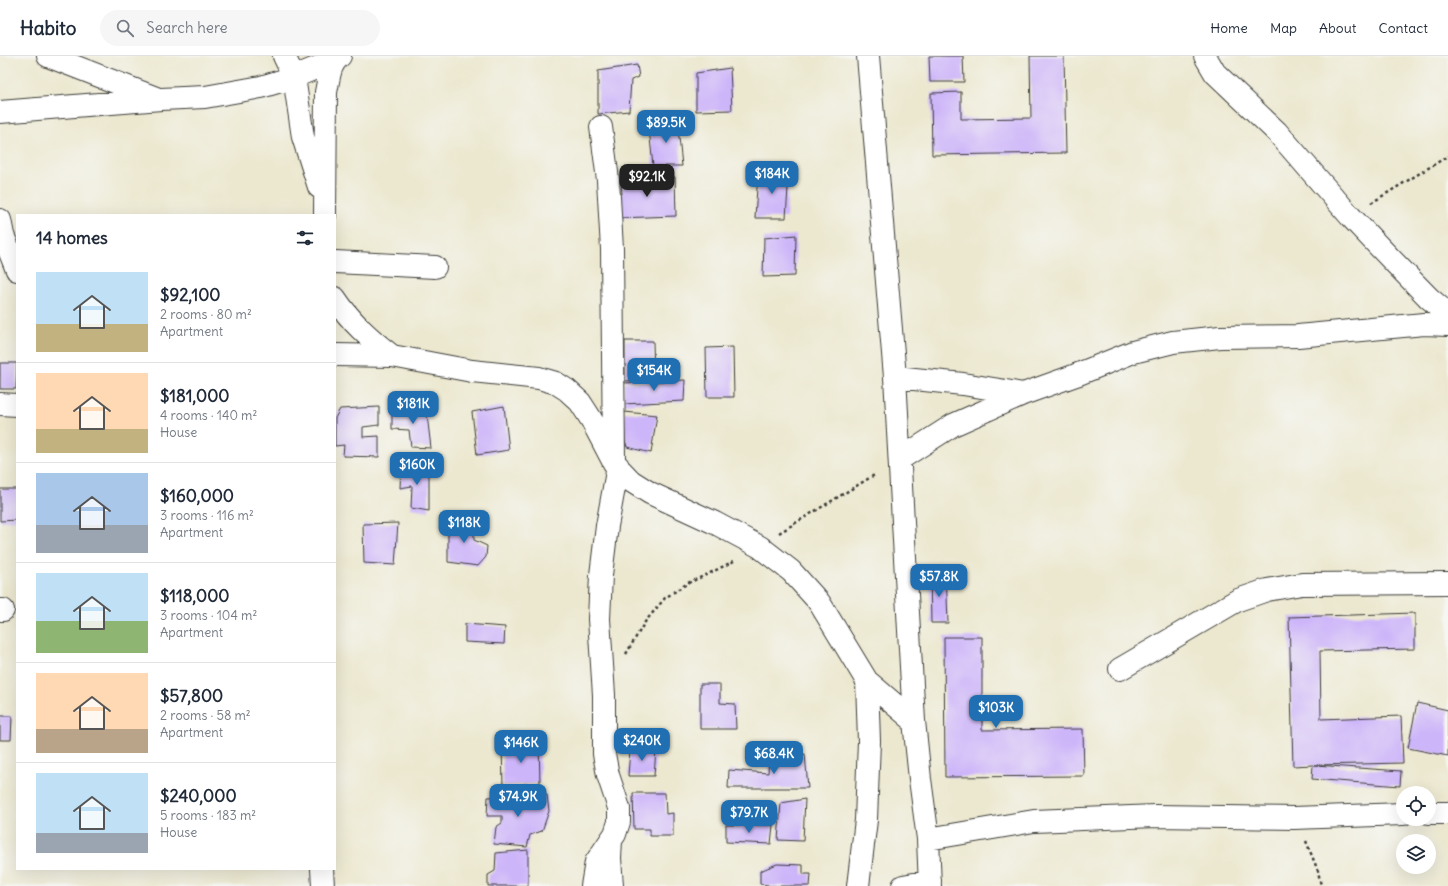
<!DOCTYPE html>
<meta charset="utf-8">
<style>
body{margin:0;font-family:Delius,sans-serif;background:#f6f6f7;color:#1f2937;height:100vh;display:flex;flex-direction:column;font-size:15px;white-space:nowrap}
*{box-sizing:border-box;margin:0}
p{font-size:13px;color:#747a83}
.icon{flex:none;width:22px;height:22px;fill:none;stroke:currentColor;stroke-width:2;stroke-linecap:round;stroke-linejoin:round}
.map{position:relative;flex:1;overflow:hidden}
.drawer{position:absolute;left:16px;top:158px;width:320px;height:656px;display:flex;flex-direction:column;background:#fff;border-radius:0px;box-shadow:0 4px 16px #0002}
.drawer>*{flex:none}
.buttons{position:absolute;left:1396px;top:730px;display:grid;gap:8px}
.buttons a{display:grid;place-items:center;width:40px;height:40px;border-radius:50%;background:#fff;box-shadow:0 4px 16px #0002;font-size:20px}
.price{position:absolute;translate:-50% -34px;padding:0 9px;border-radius:8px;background:#1f6fb2;color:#fff;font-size:13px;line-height:26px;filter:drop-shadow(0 1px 2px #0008)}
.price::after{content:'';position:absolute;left:50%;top:24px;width:12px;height:9px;margin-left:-6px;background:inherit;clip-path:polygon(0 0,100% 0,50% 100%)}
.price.active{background:#222;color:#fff}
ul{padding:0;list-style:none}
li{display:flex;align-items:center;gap:12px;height:100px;padding:0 20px}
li+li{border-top:1px solid #e0e1e3}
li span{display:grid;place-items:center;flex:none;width:112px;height:80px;border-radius:0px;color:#555}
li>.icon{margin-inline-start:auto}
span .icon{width:48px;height:48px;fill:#fffc;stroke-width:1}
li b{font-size:17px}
h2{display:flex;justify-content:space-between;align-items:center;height:48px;padding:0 20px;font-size:17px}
header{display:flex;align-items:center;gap:24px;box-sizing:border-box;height:56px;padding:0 20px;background:#fff;border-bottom:1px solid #e0e1e3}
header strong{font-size:19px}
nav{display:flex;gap:22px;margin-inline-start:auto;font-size:14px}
.search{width:280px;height:36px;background:#f6f6f7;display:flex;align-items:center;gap:10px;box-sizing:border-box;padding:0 14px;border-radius:22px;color:#747a83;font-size:15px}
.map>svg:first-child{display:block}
.building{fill:#cdb5f9}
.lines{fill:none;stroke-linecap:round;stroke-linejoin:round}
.minor-casing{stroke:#3b3b37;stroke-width:24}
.path{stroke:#3b3b37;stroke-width:2.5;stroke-dasharray:3 3;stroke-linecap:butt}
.minor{stroke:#fff;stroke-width:22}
</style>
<header>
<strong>Habito</strong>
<div class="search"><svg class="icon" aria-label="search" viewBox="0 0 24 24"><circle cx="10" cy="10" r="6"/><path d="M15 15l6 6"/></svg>Search here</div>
<nav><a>Home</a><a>Map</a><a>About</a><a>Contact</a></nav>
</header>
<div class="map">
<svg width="1448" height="830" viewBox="0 0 1448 830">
<rect width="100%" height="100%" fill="#f6f6f2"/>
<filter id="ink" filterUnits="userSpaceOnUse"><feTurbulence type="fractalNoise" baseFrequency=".025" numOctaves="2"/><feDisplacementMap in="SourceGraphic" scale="8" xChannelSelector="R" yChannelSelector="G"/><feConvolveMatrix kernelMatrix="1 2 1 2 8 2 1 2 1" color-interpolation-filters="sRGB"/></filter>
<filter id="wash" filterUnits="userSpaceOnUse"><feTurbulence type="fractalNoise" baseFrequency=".012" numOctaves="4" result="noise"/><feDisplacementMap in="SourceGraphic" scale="16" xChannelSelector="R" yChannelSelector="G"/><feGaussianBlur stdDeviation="0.9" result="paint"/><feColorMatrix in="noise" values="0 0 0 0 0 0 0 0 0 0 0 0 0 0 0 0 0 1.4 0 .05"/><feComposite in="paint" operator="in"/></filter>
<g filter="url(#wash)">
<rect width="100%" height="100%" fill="#ece8d0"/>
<g id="blocks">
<path class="building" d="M929,0H963L964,26H930Z
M1030,0H1064L1066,97L932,99L931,37L961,36V63L1031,62Z
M637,9L639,21L631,24L629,55L598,58V15Z
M730,12L732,54L696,55V17Z
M677,62L682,110H653L649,73L658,74L659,64Z
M789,116L786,162H755L758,117Z
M675,121L676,160L617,162L616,138H622L621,124Z
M796,179L795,220L763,221L764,182Z
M625,285H653L654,323L625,325Z
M733,291L734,341H707L706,292Z
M0,307H17L16,333H0Z
M685,324L684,345L623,348L624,327Z
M426,350L431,392L411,391L409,374L392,373V353Z
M504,350L509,394L477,399L472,356Z
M379,351V369L363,371V381L379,380V401L343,400L344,389L335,390V362L340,353Z
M624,356L657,359L651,397L627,391L625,384Z
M401,410L429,412V455L411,452L412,430L400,432Z
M0,433H17V464L0,465Z
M448,461L459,462L464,469L474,470V484L487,490L486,501L478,510L448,506Z
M398,467L395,509L364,507L363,468Z
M946,515L948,567H931L930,516Z
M1415,557V593L1320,595L1321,663L1401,660L1403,707L1315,709L1401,715L1400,730L1312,723L1313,709L1293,710L1289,561Z
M465,568L505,571L504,588L465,586Z
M944,581H982V674L1083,673L1084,720L945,721Z
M700,628H720V647L735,648L736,673H700Z
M1417,647L1448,654V700L1408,692Z
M0,660H12L11,684H0Z
M539,686L540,727L503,730L502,689Z
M630,693H656L654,720H628Z
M805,698L808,732H728L729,714L768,717L769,701Z
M633,737H665L666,758L673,757V780H650V773H634Z
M547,739L549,755L542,775L530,779L527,791L494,788L496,771L502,767V760H487L488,741Z
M805,743L803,785L778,784L781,747Z
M726,769H773L771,788L726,786Z
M528,794V830H488V819L495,815L496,797Z
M777,808L803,809V818H811L810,830H768V829L760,828V815Z"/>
</g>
</g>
<g filter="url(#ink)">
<use href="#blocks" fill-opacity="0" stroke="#3b3b37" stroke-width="1"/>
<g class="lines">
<defs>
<path id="minor" d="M48,0L156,42
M284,0L294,21L303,81L319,131
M868,0L895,321L914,665L920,723L928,783L930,830
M1205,0L1215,17L1277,76L1350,160L1390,202L1429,242L1448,258
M0,56L161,43L205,41L261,31L294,21L335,4
M601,71L608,124L612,193L614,404
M325,159L326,36C329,23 329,8 340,0
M0,164L3,179L17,214
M335,206L435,211
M335,242C351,266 369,282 392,300
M335,299L392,300L472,315L539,322L556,327L567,334L580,346L591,363L614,407L631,425L650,437L715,467L760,491L791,515L819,546L867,625L914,665
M895,321L963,328L1023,338
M0,348L17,349
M900,403L953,369L1023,338L1076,319L1133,296L1173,286L1220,281L1298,280L1424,268L1448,269
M0,554H3
M1120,613L1238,544L1267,534L1302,528L1448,527
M1429,757H1448
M928,783L1034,765L1155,760L1294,762L1403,758
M611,784L610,802L612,830
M322,813L323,830
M592,830L596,806L615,778L619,766V752L608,719L604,698V639L599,563L601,519L607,470L618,410
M858,830L866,764L869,685L867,625
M903,830L930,825"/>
</defs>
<use href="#minor" class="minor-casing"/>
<path class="path" d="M1371,147L1448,100
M779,477L876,418
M626,598L645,566L665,542L688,527L704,520L734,505
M1306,785L1318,815L1321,830"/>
<use href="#minor" class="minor"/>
</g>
</g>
</svg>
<div class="buttons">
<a><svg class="icon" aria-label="locate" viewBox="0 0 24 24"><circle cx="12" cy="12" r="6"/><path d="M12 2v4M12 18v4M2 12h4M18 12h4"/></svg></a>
<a><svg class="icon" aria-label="layers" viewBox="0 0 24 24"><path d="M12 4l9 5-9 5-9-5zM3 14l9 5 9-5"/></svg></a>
</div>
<b class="price" style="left:666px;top:88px">$89.5K</b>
<b class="price" style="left:772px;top:139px">$184K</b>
<b class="price active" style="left:647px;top:142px">$92.1K</b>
<b class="price" style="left:654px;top:336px">$154K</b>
<b class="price" style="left:413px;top:369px">$181K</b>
<b class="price" style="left:417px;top:430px">$160K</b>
<b class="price" style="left:464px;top:488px">$118K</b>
<b class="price" style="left:939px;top:542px">$57.8K</b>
<b class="price" style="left:996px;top:673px">$103K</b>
<b class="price" style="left:642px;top:706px">$240K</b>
<b class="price" style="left:521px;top:708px">$146K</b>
<b class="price" style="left:774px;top:719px">$68.4K</b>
<b class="price" style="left:518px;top:762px">$74.9K</b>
<b class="price" style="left:749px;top:778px">$79.7K</b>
<section class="drawer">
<h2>14 homes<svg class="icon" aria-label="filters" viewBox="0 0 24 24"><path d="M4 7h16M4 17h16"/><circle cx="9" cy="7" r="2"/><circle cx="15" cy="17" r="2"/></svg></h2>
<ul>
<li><span style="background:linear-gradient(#bfe0f5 65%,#c2b280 0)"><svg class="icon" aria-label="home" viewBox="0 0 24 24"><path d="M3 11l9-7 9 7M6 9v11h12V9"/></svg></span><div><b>$92,100</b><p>2 rooms · 80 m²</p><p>Apartment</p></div></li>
<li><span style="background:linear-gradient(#ffd9b3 70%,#c2b280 0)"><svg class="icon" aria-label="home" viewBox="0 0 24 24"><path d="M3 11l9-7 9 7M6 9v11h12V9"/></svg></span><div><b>$181,000</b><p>4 rooms · 140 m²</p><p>House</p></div></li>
<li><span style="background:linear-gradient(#a9c7e8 65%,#9aa5b1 0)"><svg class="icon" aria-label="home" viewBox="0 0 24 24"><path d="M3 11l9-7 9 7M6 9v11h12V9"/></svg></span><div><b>$160,000</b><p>3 rooms · 116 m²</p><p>Apartment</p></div></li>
<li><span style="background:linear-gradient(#bfe0f5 60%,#8fb573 0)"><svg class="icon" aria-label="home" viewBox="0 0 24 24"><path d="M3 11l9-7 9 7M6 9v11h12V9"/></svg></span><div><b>$118,000</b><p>3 rooms · 104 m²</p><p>Apartment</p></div></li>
<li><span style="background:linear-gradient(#ffd9b3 70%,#b9a48a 0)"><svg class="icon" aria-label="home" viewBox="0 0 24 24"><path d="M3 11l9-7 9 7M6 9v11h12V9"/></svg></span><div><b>$57,800</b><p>2 rooms · 58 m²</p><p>Apartment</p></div></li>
<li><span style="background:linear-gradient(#bfe0f5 75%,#9aa5b1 0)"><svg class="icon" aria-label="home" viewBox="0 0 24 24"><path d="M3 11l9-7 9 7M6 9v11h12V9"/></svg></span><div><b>$240,000</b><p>5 rooms · 183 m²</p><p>House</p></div></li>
</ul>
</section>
</div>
